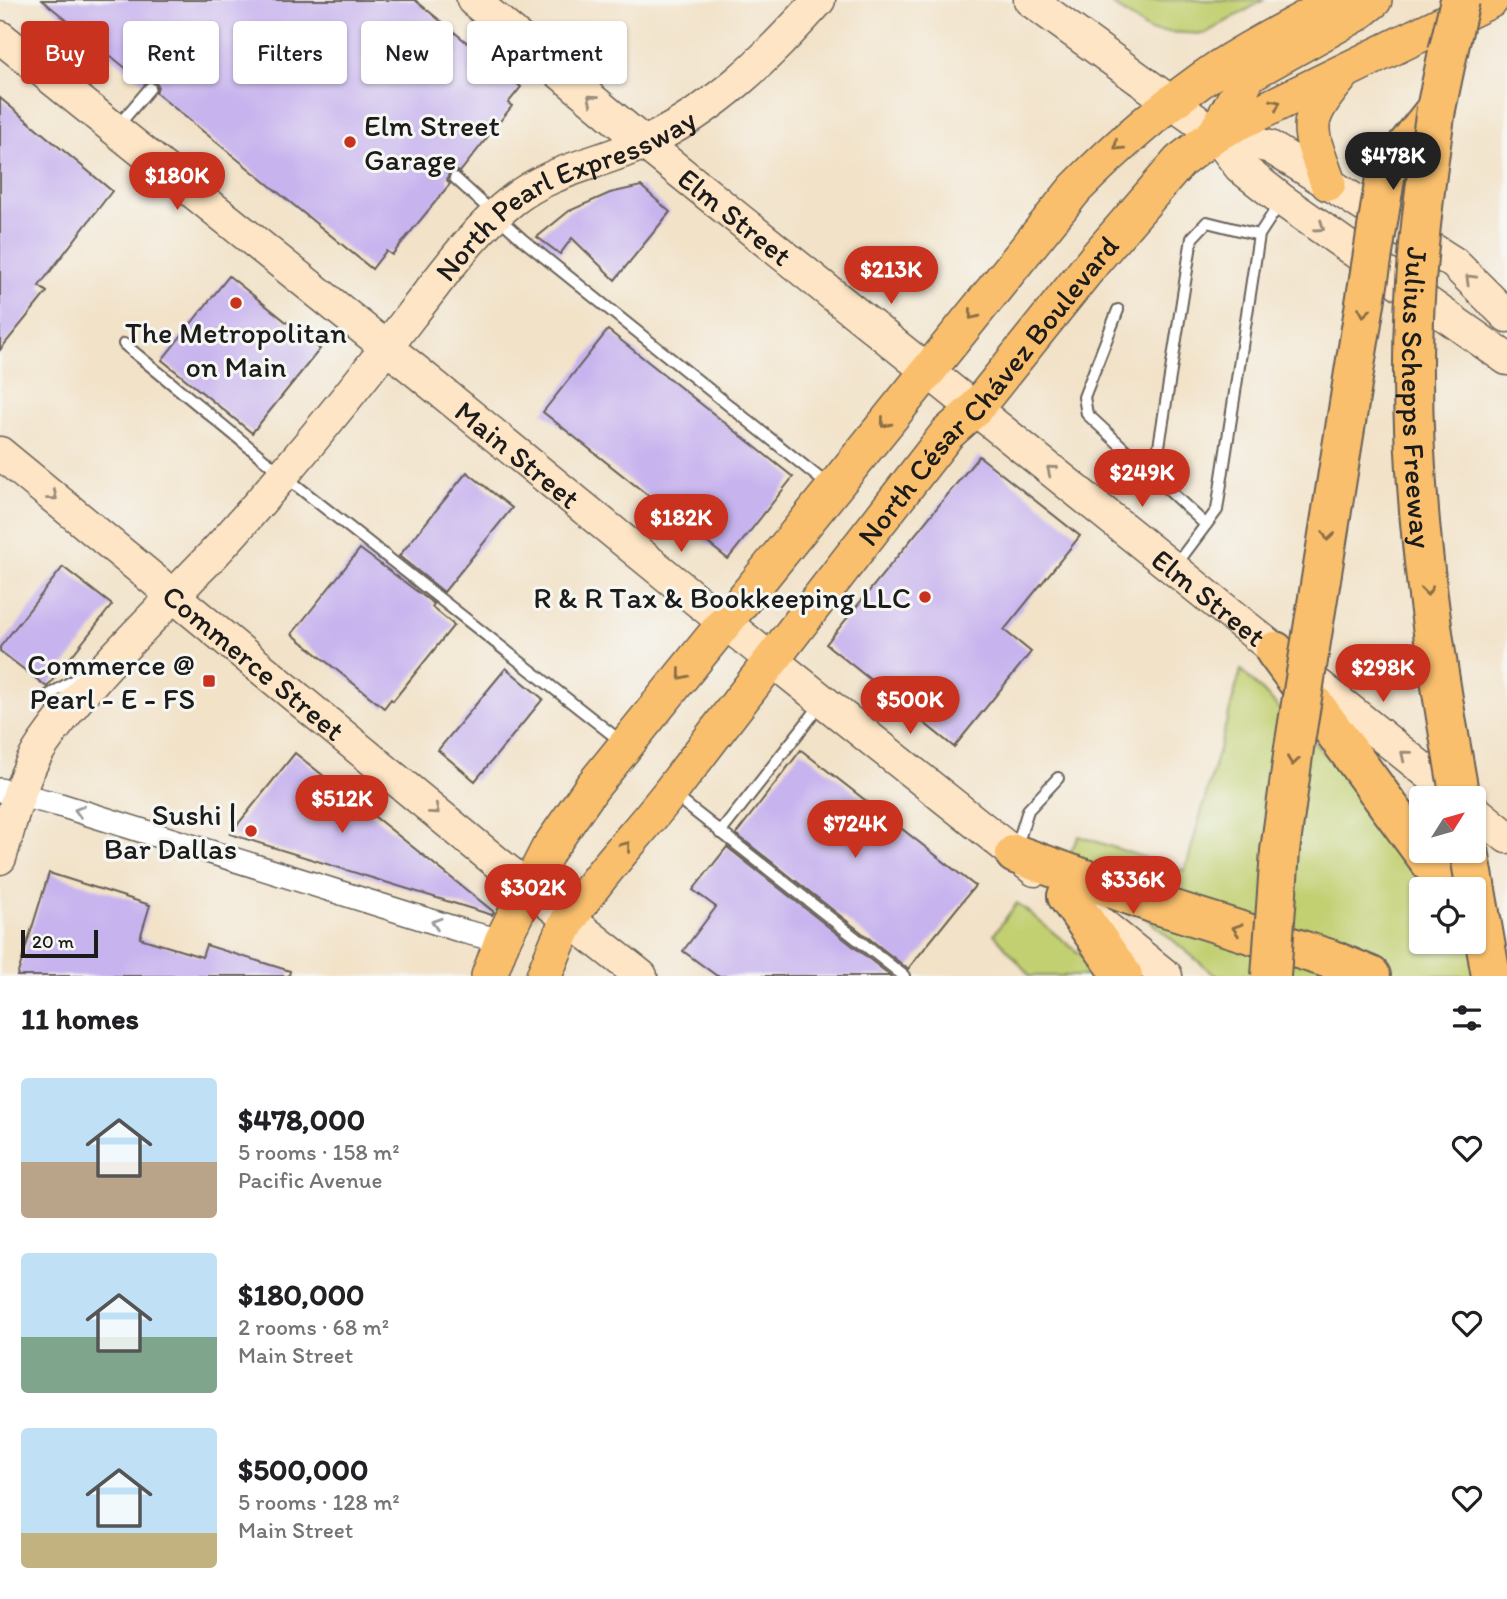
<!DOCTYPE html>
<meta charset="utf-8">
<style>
body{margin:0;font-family:Itim,sans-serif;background:#f2f2f2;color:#202124;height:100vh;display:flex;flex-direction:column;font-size:26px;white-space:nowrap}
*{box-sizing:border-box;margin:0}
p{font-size:23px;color:#757577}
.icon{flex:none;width:38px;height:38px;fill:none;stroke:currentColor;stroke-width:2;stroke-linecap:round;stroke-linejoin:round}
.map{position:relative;height:976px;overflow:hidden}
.details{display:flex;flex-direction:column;background:#fff;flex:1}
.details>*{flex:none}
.top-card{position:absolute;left:21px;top:21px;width:700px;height:63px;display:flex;gap:14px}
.needle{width:46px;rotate:53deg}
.fabs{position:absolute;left:1409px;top:786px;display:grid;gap:14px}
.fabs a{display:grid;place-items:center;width:77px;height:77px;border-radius:7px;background:#fff;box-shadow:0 2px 5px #0004;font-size:35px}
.scale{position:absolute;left:21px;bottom:18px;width:77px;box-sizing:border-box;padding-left:7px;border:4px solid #1c1c1c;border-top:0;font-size:19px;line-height:24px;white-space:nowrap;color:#1c1c1c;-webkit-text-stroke:5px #f6f6f2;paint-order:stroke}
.price{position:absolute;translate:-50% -60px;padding:0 16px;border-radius:24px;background:#c8321e;color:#fff;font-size:23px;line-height:46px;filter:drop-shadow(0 2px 4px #0008)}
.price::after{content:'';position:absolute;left:50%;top:42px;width:21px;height:16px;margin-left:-10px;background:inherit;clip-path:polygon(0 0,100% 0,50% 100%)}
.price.current{background:#222;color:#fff}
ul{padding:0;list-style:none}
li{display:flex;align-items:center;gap:21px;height:175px;padding:0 21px}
li span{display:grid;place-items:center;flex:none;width:196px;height:140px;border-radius:7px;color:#555}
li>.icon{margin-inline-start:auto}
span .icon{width:84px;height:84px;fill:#fffc;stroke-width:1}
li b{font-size:30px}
h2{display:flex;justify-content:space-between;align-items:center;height:84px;padding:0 21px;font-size:30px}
.tag{padding:0 24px;border-radius:7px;background:#fff;box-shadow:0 2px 5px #0004;font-size:24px;line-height:63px}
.tag.current{background:#c8321e;color:#fff}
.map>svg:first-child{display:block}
.green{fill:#c2d072;stroke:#6f7647;stroke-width:2}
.building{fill:#c7b3ee}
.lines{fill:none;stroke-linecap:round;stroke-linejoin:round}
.lane-casing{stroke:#676158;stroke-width:14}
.street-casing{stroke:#676158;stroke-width:26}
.secondary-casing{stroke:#676158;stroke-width:35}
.primary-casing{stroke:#676158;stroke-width:38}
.highway-casing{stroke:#676158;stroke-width:42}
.lane{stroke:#fff;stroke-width:10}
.street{stroke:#fff;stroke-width:23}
.secondary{stroke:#fde5c5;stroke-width:32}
.primary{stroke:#f9bf6d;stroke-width:35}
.highway{stroke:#f9bf6d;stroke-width:38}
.highway-bridge-casing{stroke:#676158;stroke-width:42;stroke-linecap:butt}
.highway-bridge{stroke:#f9bf6d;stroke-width:38}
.oneway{stroke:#988b79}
.oneway2{stroke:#8a6e44}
.oneway3{stroke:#999}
.poi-dot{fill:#c8321e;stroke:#f6f6f2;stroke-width:2.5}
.labels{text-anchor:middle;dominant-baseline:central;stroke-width:6;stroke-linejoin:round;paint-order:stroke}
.poi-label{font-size:30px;fill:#1c1c1c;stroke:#f6f6f2;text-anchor:end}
.street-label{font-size:30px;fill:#1c1c1c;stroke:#f6f6f2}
</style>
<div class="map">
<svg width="1507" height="976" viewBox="0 0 1507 976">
<rect width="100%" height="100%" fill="#f6f6f2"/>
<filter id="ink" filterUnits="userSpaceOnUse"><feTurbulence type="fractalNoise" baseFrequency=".0143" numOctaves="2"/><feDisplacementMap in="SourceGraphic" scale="14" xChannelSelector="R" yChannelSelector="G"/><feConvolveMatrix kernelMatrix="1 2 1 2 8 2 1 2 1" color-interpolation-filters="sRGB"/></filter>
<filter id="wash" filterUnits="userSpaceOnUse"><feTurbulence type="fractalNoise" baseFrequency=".00686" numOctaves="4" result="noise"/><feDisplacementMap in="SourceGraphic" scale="28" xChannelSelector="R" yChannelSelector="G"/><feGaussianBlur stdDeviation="1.57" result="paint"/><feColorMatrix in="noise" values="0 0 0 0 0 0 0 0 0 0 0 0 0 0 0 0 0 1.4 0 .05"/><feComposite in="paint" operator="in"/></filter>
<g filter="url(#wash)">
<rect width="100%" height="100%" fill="#f2e2c8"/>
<path class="green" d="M1106,0H1264L1204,34L1150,31Z
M1241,670L1328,757L1432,889H1421V942H1472L1484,976H1216L1069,854L1079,836L1185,871Z
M1017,903L1107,976H1030L994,934Z"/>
<g id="blocks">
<path class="building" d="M42,0H415L521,87L508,103L512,106L460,172L453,170L449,173L447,180L450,184L392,255L386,251L372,269L156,93L158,86L155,82L148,80L144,83Z
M0,98L112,191L39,286L47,292L0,350Z
M641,186L670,212L615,280L572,238L560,254L537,237L569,211L610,193Z
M229,276L320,349L252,433L162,360Z
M608,330L793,477L728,559L543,412Z
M979,456L1080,536L1004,630L1031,652L954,747L826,644Z
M467,472L512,508L444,592L399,556Z
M360,549L434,604L432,607L454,625L393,701L391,699L384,708L292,634Z
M63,567L112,605L47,687L0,651V647Z
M506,668L543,699L475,781L438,750Z
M801,750L975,886L908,969L736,834Z
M295,753L494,912L492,915L230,834Z
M727,847L891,976H717L683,951L716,907L693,890Z
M49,873L150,905L140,938L202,957L206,945L290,971L289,976H17Z"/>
</g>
</g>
<g filter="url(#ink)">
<use href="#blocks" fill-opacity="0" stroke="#676158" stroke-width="2"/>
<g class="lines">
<defs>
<path id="lane" d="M116,128L150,88
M455,178L523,240L828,485
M1118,310L1084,397L1087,414L1206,525
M124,344L283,475L623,743
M1154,478L1192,238L1207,222L1259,235
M1175,566L1217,510L1259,235L1280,203
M64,713L44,698L84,674
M675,796L904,976
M720,833L822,703
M1016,849L1028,810L1058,778"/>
<path id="street" d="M0,790L60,805L466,932L502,941"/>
<g id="secondary">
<path id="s1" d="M473,0L644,143L1459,798"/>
<path d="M1030,0L1215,134L1240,167L1282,200L1507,359"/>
<path id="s2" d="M0,37L416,371L699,602L1035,870"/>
<path d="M1215,134L1270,147L1328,183L1454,263L1507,316"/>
<path id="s3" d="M0,453L500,865L641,976"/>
<path d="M1474,810L1507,837"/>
<path id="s4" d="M0,858C12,820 20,777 43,744C87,681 144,627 197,571C227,541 255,508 282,476C327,423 370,369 412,314C444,274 472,232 513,200C552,169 602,163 646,142C716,109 768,57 819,0"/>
<path d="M1089,914L1166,976"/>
</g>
<g id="primary">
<path d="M1215,134L1249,74L1355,15L1374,0"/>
<path d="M1328,183C1308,127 1301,123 1341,76"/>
<path d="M489,976L502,941L548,850L592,787L1075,189C1120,143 1167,103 1220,67C1258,42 1299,23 1338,0"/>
<path id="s5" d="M544,976C552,956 559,936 570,918C600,872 639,833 672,790C763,670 855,552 947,434L975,409L1097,257L1180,161L1215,134L1491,0"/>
</g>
<path id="highway" d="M1386,172L1436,109L1448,52
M1275,651L1421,850
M1421,850L1450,889
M1015,854L1155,904L1330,959L1371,976
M1067,896L1123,976"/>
</defs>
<use href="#lane" class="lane-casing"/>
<use href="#street" class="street-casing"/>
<use href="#secondary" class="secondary-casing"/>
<use href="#primary" class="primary-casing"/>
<use href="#highway" class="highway-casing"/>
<use href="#lane" class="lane"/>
<use href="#street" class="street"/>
<use href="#secondary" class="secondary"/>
<use href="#primary" class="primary"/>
<use href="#highway" class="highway"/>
<defs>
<g id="highway-bridge">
<path d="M1448,52L1460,0"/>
<path id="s6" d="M1436,109C1423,198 1412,287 1413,377C1413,519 1435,659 1460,798"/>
<path d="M1469,850L1491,976"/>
<path d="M1271,976L1280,851L1294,748L1386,172"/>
</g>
</defs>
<use href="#highway-bridge" class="highway-bridge-casing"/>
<use href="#highway-bridge" class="highway-bridge"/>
</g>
<defs><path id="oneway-chevron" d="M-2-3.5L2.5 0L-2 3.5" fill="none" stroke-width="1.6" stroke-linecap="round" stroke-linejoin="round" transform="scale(1.75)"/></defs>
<g class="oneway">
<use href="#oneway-chevron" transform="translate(592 99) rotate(-140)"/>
<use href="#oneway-chevron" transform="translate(1320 227) rotate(35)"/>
<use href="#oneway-chevron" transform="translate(1470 279) rotate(-135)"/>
<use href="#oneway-chevron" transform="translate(1051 470) rotate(-141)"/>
<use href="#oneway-chevron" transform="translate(53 496) rotate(39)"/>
<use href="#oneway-chevron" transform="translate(1405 755) rotate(-141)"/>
<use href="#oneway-chevron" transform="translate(435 810) rotate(40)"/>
</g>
<g class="oneway2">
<use href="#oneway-chevron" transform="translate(1276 104) rotate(-26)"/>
<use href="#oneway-chevron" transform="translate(1118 146) rotate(137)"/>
<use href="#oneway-chevron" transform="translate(1364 312) rotate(99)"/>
<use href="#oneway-chevron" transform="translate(973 315) rotate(129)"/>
<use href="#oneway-chevron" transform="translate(885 423) rotate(129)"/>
<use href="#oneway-chevron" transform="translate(1328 536) rotate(99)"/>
<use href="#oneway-chevron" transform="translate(1427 591) rotate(83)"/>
<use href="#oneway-chevron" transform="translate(682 675) rotate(129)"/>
<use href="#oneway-chevron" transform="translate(1293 761) rotate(98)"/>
<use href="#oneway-chevron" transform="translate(626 846) rotate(-51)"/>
<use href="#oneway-chevron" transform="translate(1237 929) rotate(-162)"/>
</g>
<g class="oneway3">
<use href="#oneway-chevron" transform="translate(79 811) rotate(-163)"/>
<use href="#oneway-chevron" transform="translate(436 923) rotate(-162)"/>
</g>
</g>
<g class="poi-dot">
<circle cx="350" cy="142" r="7"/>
<circle cx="236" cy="303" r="7"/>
<circle cx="925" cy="597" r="7"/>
<rect x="202" y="674" width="14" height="14" rx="3.5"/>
<circle cx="251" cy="831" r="7"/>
</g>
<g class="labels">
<g class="poi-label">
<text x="364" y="125" text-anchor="start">Elm Street<tspan x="364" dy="34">Garage</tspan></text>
<text x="236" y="332" text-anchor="middle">The Metropolitan<tspan x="236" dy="34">on Main</tspan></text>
<text x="911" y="597">R &amp; R Tax &amp; Bookkeeping LLC</text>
<text x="195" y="664">Commerce @<tspan x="195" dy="34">Pearl - E - FS</tspan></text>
<text x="237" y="814">Sushi |<tspan x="237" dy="34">Bar Dallas</tspan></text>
</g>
<g class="street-label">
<text stroke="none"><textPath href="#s4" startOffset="889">North Pearl Expressway</textPath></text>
<text stroke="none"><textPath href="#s1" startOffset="340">Elm Street</textPath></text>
<text stroke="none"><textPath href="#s5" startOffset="737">North César Chávez Boulevard</textPath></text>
<text stroke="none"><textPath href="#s6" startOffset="290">Julius Schepps Freeway</textPath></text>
<text stroke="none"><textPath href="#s2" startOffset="665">Main Street</textPath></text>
<text stroke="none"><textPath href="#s1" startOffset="948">Elm Street</textPath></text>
<text stroke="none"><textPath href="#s3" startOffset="329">Commerce Street</textPath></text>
</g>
</g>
</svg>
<div class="fabs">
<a><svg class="needle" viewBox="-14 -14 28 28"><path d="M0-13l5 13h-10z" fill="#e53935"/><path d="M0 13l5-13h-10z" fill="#757577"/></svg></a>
<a><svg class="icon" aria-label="locate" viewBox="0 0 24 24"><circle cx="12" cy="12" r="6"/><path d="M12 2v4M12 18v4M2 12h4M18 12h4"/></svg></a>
</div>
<div class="scale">20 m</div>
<b class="price current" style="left:1393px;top:192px">$478K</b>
<b class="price" style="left:177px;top:212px">$180K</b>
<b class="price" style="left:891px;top:306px">$213K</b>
<b class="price" style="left:1142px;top:509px">$249K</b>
<b class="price" style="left:681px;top:554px">$182K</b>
<b class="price" style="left:1383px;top:704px">$298K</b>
<b class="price" style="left:910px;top:736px">$500K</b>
<b class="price" style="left:342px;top:835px">$512K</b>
<b class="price" style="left:855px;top:860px">$724K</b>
<b class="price" style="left:1133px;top:916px">$336K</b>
<b class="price" style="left:533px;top:924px">$302K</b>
<div class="top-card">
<a class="tag current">Buy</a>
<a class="tag">Rent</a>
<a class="tag">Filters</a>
<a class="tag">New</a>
<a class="tag">Apartment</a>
</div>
</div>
<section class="details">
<h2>11 homes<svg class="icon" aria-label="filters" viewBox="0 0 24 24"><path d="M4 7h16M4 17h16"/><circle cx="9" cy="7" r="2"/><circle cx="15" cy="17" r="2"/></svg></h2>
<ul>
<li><span style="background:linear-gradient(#bfe0f5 60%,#b9a48a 0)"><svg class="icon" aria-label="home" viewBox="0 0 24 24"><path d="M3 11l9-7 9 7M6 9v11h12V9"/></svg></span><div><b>$478,000</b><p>5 rooms · 158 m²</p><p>Pacific Avenue</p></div><svg class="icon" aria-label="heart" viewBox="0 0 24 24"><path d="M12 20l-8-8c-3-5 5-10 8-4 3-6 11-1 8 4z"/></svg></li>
<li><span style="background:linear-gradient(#bfe0f5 60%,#7fa58c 0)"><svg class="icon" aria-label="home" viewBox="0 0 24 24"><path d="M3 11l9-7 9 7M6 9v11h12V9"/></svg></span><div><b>$180,000</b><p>2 rooms · 68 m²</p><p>Main Street</p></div><svg class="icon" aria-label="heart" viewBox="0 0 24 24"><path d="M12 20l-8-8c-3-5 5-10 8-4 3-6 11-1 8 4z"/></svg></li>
<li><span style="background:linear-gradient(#bfe0f5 75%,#c2b280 0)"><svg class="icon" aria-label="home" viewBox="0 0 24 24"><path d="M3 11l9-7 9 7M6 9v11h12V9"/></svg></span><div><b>$500,000</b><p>5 rooms · 128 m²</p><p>Main Street</p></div><svg class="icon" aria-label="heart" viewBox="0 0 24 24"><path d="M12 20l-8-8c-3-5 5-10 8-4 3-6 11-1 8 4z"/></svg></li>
</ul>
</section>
